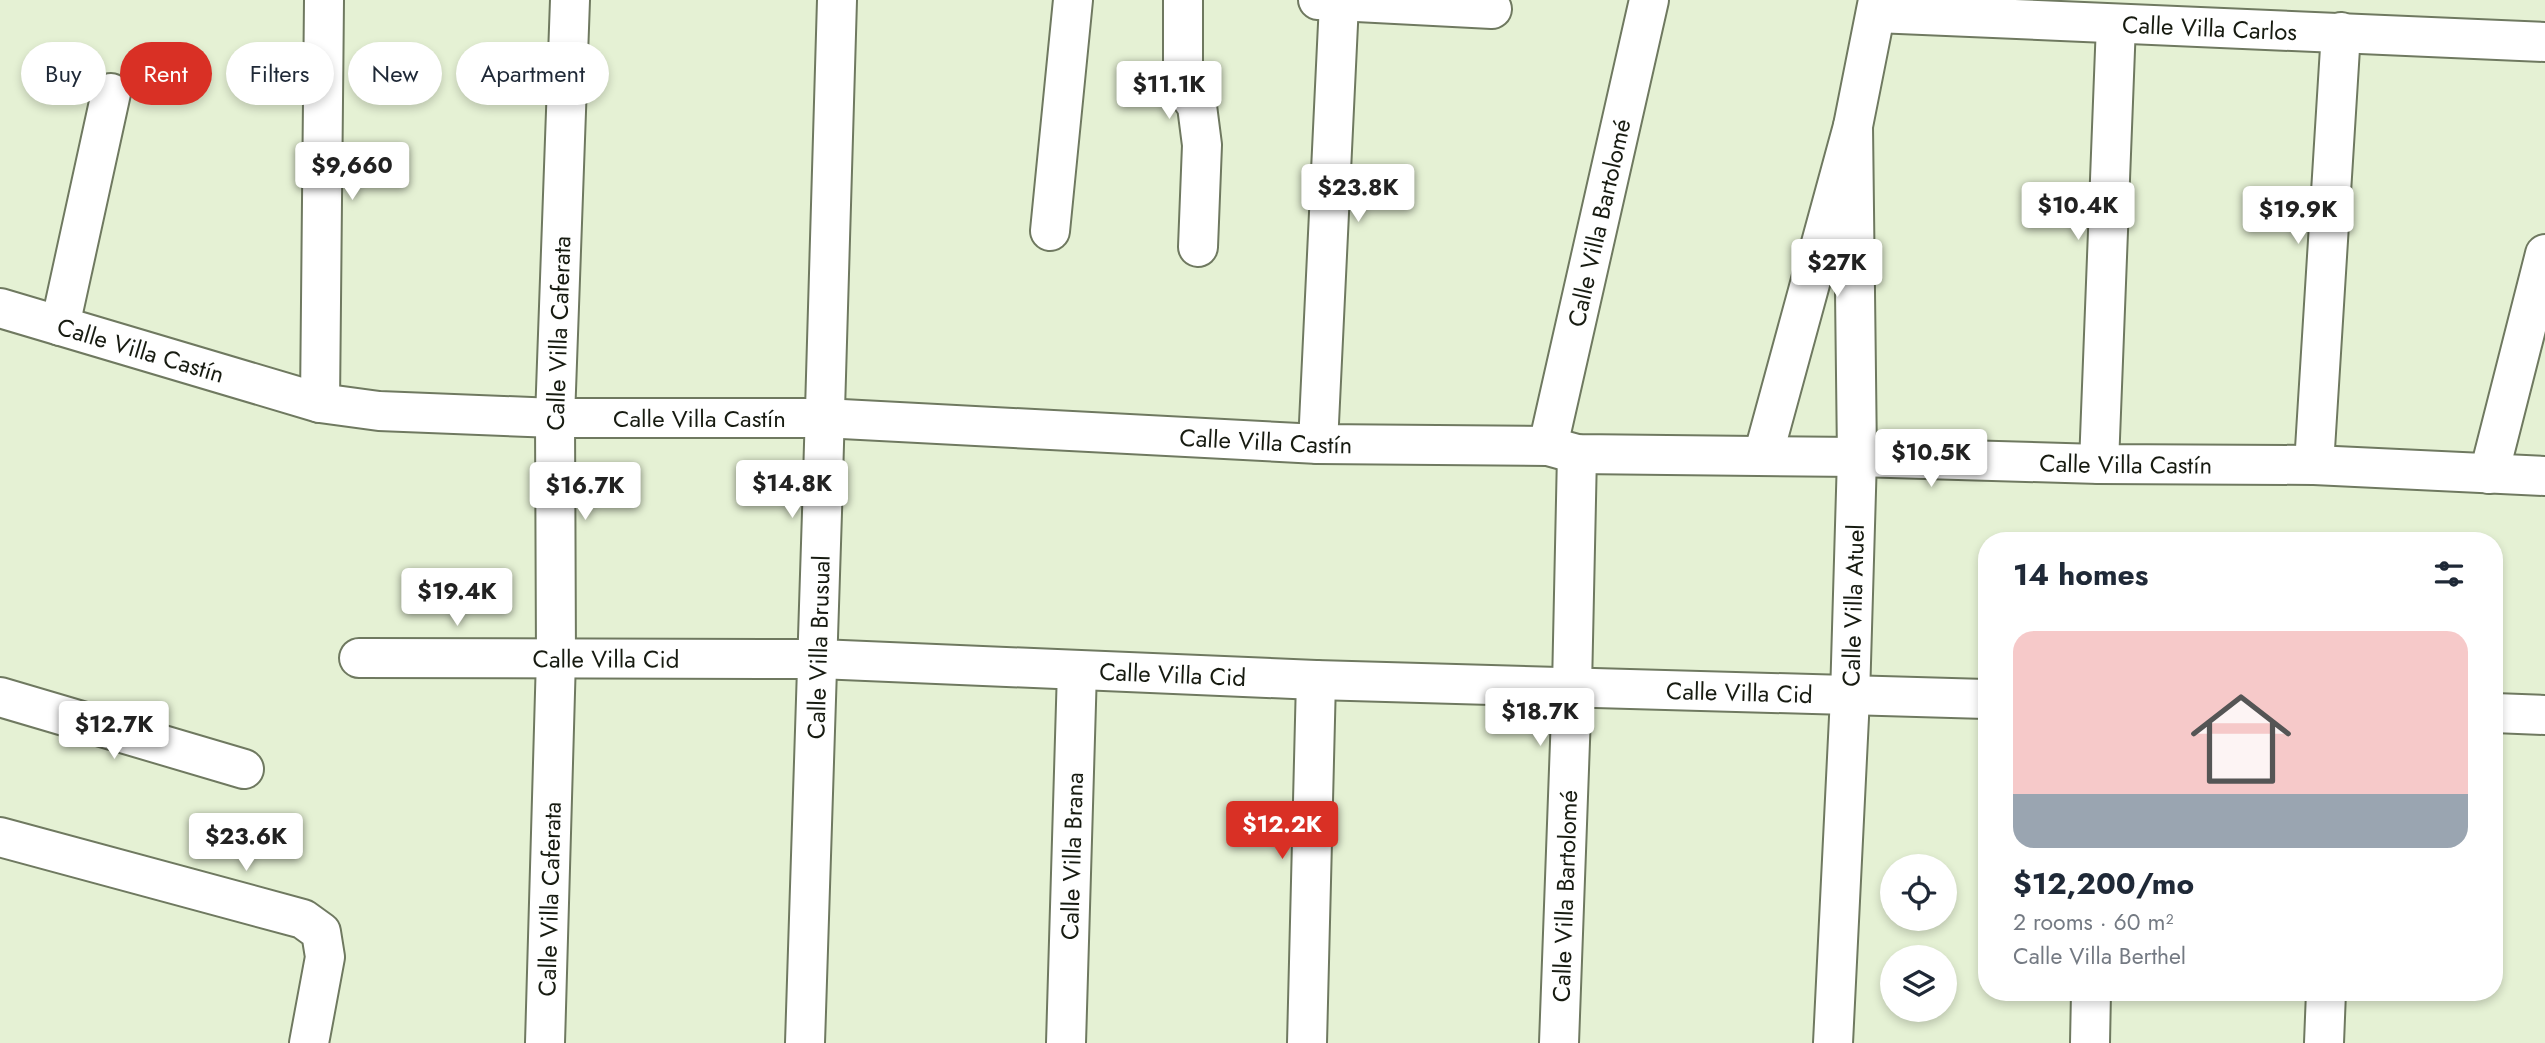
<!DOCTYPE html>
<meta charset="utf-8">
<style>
body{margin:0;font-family:Jost,sans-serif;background:#f6f6f7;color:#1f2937;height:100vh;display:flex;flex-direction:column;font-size:26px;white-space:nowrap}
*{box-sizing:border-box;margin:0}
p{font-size:23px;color:#747a83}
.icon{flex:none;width:38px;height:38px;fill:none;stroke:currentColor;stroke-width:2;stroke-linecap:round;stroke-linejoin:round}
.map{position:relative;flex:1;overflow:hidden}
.details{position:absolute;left:1978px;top:532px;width:525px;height:469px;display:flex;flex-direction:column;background:#fff;border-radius:28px;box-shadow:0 4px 10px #0003}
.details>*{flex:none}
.hud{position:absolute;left:21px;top:42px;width:665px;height:63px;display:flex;gap:14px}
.fabs{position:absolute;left:1880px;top:854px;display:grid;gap:14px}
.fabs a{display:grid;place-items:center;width:77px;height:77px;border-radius:50%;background:#fff;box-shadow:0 4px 10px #0003;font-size:35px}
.price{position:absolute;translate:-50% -60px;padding:0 16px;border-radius:7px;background:#fff;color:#222;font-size:23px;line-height:46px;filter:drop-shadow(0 2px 4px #0008)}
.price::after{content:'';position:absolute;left:50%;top:42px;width:21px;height:16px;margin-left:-10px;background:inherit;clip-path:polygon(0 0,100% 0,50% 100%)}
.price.selected{background:#d93025;color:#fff}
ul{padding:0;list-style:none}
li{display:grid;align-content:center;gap:14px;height:371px;padding:0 35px}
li+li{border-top:2px solid #e0e1e3}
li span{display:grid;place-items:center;height:217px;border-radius:21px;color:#555}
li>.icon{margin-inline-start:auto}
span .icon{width:126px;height:126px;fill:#fffc;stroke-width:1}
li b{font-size:30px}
h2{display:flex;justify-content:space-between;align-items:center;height:84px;padding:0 35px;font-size:30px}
.pill{padding:0 24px;border-radius:32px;background:#fff;box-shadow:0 4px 10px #0003;font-size:24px;line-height:63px}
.pill.selected{background:#d93025;color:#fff}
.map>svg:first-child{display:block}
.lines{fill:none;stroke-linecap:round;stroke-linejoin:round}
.minor-casing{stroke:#6f7960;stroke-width:42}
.minor{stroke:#fff;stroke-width:38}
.labels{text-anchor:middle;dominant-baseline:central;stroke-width:7;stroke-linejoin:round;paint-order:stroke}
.street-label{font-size:24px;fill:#171b11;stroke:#e5f1d4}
</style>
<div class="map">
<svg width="2545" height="1043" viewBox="0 0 2545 1043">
<rect width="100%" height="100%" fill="#e5f1d4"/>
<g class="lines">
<defs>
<g id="minor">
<path d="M1183,0V86L1197,106L1202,145L1198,247"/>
<path d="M1318,0L1492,9"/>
<path id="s1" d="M1876,13L2545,42"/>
<path d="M1050,231L1073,0"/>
<path id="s2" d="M0,308L320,403L379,411L555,418H823L1318,444L1548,446L1577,454L1857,457L2099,464L2314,465L2545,476"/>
<path d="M60,326L111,93"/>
<path d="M320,403L324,0"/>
<path d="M1318,444L1339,3"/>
<path id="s3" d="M1548,446L1649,0"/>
<path d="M1763,456L1853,126L1878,0"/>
<path d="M2099,464L2116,24"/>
<path d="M2314,465L2341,32"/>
<path d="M2489,474L2545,254"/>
<path id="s4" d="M359,658L819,659L1316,680L1986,699"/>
<path d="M0,697L244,769"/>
<path d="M2494,713L2545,715"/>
<path d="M0,837L303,919L321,932L325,957L309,1043"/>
<path id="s5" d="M545,1043L556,658L555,418L570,0"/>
<path id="s6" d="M805,1043C818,695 826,348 837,0"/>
<path id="s7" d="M1066,1043L1077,670"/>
<path d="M1307,1043L1316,680"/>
<path id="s8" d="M1559,1043L1572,687L1577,454"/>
<path id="s9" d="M1833,1043L1850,697L1857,457L1853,126"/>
<path d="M2090,1043L2091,992"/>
<path d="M2324,1043L2326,992"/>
</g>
</defs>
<use href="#minor" class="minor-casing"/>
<use href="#minor" class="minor"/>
</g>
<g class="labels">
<g class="street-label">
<text stroke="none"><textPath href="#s1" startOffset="334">Calle Villa Carlos</textPath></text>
<text stroke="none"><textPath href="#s3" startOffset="229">Calle Villa Bartolomé</textPath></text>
<text stroke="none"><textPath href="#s5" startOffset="710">Calle Villa Caferata</textPath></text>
<text stroke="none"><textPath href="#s2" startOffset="147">Calle Villa Castín</textPath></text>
<text stroke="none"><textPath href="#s2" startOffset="714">Calle Villa Castín</textPath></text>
<text stroke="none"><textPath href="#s2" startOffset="1281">Calle Villa Castín</textPath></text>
<text stroke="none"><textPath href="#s2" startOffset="2142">Calle Villa Castín</textPath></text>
<text stroke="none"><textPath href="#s9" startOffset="438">Calle Villa Atuel</textPath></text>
<text stroke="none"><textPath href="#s6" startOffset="396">Calle Villa Brusual</textPath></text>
<text stroke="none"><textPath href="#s4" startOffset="247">Calle Villa Cid</textPath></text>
<text stroke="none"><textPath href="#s4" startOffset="814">Calle Villa Cid</textPath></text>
<text stroke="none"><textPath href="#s4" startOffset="1381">Calle Villa Cid</textPath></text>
<text stroke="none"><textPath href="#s7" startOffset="187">Calle Villa Brana</textPath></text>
<text stroke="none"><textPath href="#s8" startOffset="147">Calle Villa Bartolomé</textPath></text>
<text stroke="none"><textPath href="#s5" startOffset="144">Calle Villa Caferata</textPath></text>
</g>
</g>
</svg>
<div class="fabs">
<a><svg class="icon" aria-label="locate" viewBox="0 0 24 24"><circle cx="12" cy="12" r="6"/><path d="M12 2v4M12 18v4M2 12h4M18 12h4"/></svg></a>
<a><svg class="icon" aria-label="layers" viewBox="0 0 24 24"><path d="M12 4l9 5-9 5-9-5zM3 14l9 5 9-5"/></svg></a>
</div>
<b class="price" style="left:1169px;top:121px">$11.1K</b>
<b class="price" style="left:352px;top:202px">$9,660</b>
<b class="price" style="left:1358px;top:224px">$23.8K</b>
<b class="price" style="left:2078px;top:242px">$10.4K</b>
<b class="price" style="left:2298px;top:246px">$19.9K</b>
<b class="price" style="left:1837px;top:299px">$27K</b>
<b class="price" style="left:1931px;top:489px">$10.5K</b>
<b class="price" style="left:792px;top:520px">$14.8K</b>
<b class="price" style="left:585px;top:522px">$16.7K</b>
<b class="price" style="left:457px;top:628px">$19.4K</b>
<b class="price" style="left:1540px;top:748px">$18.7K</b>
<b class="price" style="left:114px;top:761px">$12.7K</b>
<b class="price selected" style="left:1282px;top:861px">$12.2K</b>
<b class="price" style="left:246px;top:873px">$23.6K</b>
<div class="hud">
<a class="pill">Buy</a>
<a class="pill selected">Rent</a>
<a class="pill">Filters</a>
<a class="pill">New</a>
<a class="pill">Apartment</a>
</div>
<section class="details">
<h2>14 homes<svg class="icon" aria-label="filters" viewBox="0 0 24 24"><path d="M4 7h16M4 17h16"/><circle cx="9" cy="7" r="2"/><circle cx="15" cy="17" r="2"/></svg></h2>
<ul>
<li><span style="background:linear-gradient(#f6c9c9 75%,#9aa5b1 0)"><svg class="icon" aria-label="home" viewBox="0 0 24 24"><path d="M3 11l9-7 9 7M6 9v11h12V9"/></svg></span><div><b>$12,200/mo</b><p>2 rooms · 60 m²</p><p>Calle Villa Berthel</p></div></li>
</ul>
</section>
</div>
